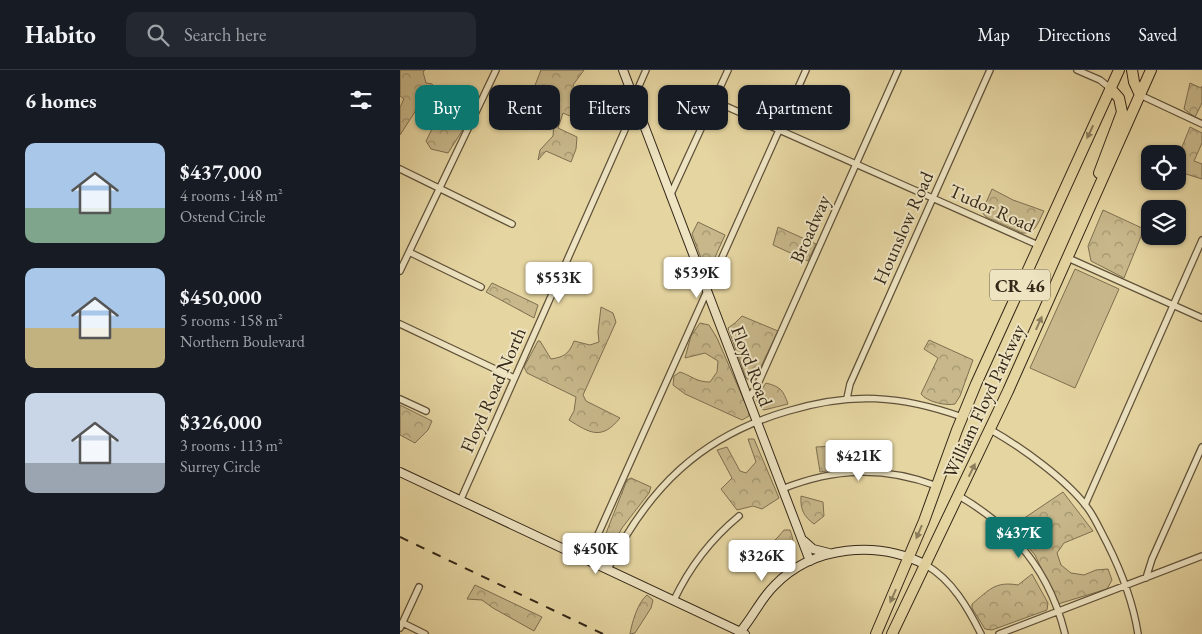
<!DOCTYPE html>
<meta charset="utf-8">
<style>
body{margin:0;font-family:"EB Garamond",serif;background:#242831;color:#f1f3f6;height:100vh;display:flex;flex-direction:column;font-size:19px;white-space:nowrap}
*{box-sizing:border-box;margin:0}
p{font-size:16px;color:#9ea1a6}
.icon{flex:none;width:28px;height:28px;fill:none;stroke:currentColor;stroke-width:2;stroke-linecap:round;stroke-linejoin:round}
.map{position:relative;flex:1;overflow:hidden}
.drawer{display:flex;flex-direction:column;background:#171b24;width:400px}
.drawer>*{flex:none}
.banner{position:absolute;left:15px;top:15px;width:475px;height:45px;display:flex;gap:10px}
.controls{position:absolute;left:741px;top:75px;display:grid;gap:10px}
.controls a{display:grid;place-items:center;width:45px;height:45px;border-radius:10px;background:#171b24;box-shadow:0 1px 4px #0004;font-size:25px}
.price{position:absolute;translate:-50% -42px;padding:0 11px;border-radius:5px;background:#fff;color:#222;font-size:16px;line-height:32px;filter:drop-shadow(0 1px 2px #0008)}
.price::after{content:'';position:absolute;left:50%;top:30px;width:15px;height:11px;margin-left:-8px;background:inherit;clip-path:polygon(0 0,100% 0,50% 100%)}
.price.current{background:#0f766e;color:#fff}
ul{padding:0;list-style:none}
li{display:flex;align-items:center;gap:15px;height:125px;padding:0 25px}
li span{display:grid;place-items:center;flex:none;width:140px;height:100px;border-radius:10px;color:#555}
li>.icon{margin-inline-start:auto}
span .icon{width:60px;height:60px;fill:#fffc;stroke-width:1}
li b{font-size:21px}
h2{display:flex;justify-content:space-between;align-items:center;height:60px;padding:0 25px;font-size:21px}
.chip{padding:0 18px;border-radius:10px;background:#171b24;box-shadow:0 1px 4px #0004;font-size:18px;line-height:45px}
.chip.current{background:#0f766e;color:#fff}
header{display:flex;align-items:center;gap:30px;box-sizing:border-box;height:70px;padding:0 25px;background:#171b24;border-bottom:1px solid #363941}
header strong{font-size:24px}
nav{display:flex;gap:28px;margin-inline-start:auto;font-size:18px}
.search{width:350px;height:45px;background:#242831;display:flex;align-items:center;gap:12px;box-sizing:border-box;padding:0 18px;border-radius:10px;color:#9ea1a6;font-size:19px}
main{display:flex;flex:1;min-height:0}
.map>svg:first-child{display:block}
.green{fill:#c7b78a;stroke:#7e6f51}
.forest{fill:url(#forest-crowns);stroke:#7e6f51}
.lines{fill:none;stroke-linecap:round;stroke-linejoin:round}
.street-casing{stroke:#60523a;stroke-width:8}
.secondary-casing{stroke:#342718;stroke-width:10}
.highway-casing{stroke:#342718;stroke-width:12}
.street{stroke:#eee4c2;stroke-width:5.5}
.secondary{stroke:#eee4c2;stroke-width:8}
.highway{stroke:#e5d5a1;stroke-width:10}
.rail{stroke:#342718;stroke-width:2;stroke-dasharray:9 9;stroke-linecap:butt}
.oneway{fill:#8c7e5c}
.labels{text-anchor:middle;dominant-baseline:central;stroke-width:4;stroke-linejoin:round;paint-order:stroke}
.shield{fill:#eee4c2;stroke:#6c604b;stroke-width:1}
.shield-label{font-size:18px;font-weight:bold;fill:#342718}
.street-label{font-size:19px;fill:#342718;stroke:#eee4c2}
</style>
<header>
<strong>Habito</strong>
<div class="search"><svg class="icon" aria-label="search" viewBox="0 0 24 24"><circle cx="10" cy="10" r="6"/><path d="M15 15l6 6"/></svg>Search here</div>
<nav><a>Map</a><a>Directions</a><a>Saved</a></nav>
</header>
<main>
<section class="drawer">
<h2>6 homes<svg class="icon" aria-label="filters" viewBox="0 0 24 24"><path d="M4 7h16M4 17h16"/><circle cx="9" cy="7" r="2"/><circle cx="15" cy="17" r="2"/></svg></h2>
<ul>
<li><span style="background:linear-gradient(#a9c7e8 65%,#7fa58c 0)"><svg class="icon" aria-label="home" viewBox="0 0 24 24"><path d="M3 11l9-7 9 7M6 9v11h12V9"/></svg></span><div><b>$437,000</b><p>4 rooms · 148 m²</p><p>Ostend Circle</p></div></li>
<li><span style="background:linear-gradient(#a9c7e8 60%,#c2b280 0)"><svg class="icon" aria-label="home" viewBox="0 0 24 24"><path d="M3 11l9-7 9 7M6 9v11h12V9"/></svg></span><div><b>$450,000</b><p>5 rooms · 158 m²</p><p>Northern Boulevard</p></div></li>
<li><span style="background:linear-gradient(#c9d6e8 70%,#9aa5b1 0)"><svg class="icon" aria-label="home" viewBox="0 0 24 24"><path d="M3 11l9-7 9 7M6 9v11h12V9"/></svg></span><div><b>$326,000</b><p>3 rooms · 113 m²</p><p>Surrey Circle</p></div></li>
</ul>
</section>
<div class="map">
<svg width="802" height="564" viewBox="0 0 802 564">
<defs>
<pattern id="forest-crowns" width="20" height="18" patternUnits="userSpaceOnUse" patternTransform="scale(1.25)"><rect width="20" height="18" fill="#c7b78a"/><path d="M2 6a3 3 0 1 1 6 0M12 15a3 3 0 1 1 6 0" fill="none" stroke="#a29570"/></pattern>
</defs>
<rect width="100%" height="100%" fill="#e5d5a1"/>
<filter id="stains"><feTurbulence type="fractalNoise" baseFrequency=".004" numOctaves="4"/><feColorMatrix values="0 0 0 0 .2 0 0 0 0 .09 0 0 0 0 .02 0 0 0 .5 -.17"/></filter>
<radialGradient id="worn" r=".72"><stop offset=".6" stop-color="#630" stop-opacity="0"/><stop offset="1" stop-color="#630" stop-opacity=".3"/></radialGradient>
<path class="green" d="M675,199L719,219L675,318L630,298Z"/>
<path class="forest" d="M0,0H25L23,2L26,13L32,14L54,40L67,53L48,83L31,79L26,71L37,49L18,37L0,65V37L4,29L0,26Z
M141,0H184L173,15L183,30L186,50H179L163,43L158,58L177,67L176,79L171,92L146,81L138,90L140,80L153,66L154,50L151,40L132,23Z
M790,13L801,18L802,16V33L795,47L784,39Z
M790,57L802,63V73L794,91L802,94V109L786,104H778V87Z
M592,119L613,130L644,141C638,152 636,164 622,163L586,147L582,142Z
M703,140L744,159L724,208L691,191L688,176Z
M298,152L325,165L312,194L307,198L304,196L292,164Z
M378,157L416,174L408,191L373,175Z
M92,213L138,235L134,248L86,222Z
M201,237L213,243L216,252L183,325L186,331L220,348C202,370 191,364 169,350L174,341L176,327L127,303L124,297L138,271H140L151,289C164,287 169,284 174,271L190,275L199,272L198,262Z
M342,246L378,261L355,309L350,311L346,308L328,258L335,253Z
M300,253L309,255L317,268L349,342V346L342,350L285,324L273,315L274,306L280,302C292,306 296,312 310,312L317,302L318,291L305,283L285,288L291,266Z
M529,270L573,290L560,326L555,334C546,336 527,332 521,324L538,288L524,279Z
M366,313C381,317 383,320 388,334L364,340L359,337L356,328Z
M0,335L32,351L28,360L15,373L0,365Z
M348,369H354L379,428L362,439L353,436L337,440L321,419L332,408L317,380L327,377L340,401L346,403L356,392Z
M451,375L452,397L420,402L416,377Z
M231,408L251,417L249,423L222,458L209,482L201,485L199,481L227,410Z
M663,422L693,461L664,473L657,483L661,495L671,503L684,505L696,500L708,499L712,510L707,519L658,534L635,485L611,457Z
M401,426L423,432L424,446L414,454C404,447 400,439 401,426Z
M384,460H390C394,469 394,478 390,487C381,486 374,481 372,473L378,467Z
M632,504L648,533L647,540L592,560L585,559L572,538V534C589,520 595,511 618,515Z
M75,515L142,547L134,561L93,538L82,530L67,529Z
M247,525L253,530L251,538L235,563L230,564C232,552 238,532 247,525Z"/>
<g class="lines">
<defs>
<path id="street" d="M677,0L700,10L710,18
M740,25L802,54
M314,31L638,175
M0,99L112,154
M270,126L328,0
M9,182L81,217
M668,188L802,248
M0,201L96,0
M0,254L114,308
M447,328L450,314L590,0
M0,329L26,341
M348,329L357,316L498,0
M591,360C621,377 669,411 689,440C696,450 701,462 707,473C722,503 733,531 738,564
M382,419C435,398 483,396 537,416
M559,426C613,457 650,502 665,564
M61,429L232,44L239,16L246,0
M685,435L802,170
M187,489L406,0
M526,495C552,510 568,538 581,564
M208,499C248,418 301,366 388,341C451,322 500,325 562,347
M746,508L752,489L802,377
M274,530C290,496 310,470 339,446
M3,553L25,564
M0,558L19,517
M599,564L802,486"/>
<path id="secondary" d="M223,0L410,491
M0,402L345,564
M404,471L413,479L429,483
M340,562C353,547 360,530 374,516C413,475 478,470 526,495"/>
<path id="highway" d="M732,0L734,12L740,25
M699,103L722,42L719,28L710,18
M476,564L524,451L557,360L576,314L719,0
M492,564L608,321L751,0"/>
</defs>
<use href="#street" class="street-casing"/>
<use href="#secondary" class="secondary-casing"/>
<use href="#highway" class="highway-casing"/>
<use href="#street" class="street"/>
<use href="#secondary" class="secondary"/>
<use href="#highway" class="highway"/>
<path class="rail" d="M0,467L203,564"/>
</g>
<defs><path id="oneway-solid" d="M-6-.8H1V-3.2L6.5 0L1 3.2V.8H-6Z" transform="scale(1.25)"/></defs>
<g class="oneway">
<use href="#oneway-solid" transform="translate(690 62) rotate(115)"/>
<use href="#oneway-solid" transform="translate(639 253) rotate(-66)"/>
<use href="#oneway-solid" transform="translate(572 400) rotate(-64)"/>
<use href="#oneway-solid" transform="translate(519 462) rotate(113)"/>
<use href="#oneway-solid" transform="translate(493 526) rotate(114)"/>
</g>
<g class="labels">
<rect class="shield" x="590" y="199.5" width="60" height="31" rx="4"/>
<g class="shield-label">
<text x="620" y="215">CR 46</text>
</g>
<g class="street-label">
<text transform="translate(592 138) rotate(24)">Tudor Road</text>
<text transform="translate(503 158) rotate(-66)">Hounslow Road</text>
<text transform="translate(410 159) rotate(-66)">Broadway</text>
<text transform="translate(352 296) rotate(69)">Floyd Road</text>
<text transform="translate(93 320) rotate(-66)">Floyd Road North</text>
<text transform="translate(584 331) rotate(-65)">William Floyd Parkway</text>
</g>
</g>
<rect width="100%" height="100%" filter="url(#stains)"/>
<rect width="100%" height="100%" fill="url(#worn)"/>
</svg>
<div class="controls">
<a><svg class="icon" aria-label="locate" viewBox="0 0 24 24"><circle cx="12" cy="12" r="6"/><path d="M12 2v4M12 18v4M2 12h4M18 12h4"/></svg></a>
<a><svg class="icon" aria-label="layers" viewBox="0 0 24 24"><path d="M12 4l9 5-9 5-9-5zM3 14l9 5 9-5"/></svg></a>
</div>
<b class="price" style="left:297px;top:229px">$539K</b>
<b class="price" style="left:159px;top:234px">$553K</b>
<b class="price" style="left:459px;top:412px">$421K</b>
<b class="price current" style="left:619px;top:489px">$437K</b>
<b class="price" style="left:196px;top:505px">$450K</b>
<b class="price" style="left:362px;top:512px">$326K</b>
<div class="banner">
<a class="chip current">Buy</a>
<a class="chip">Rent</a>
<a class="chip">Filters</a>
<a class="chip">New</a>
<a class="chip">Apartment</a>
</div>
</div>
</main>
